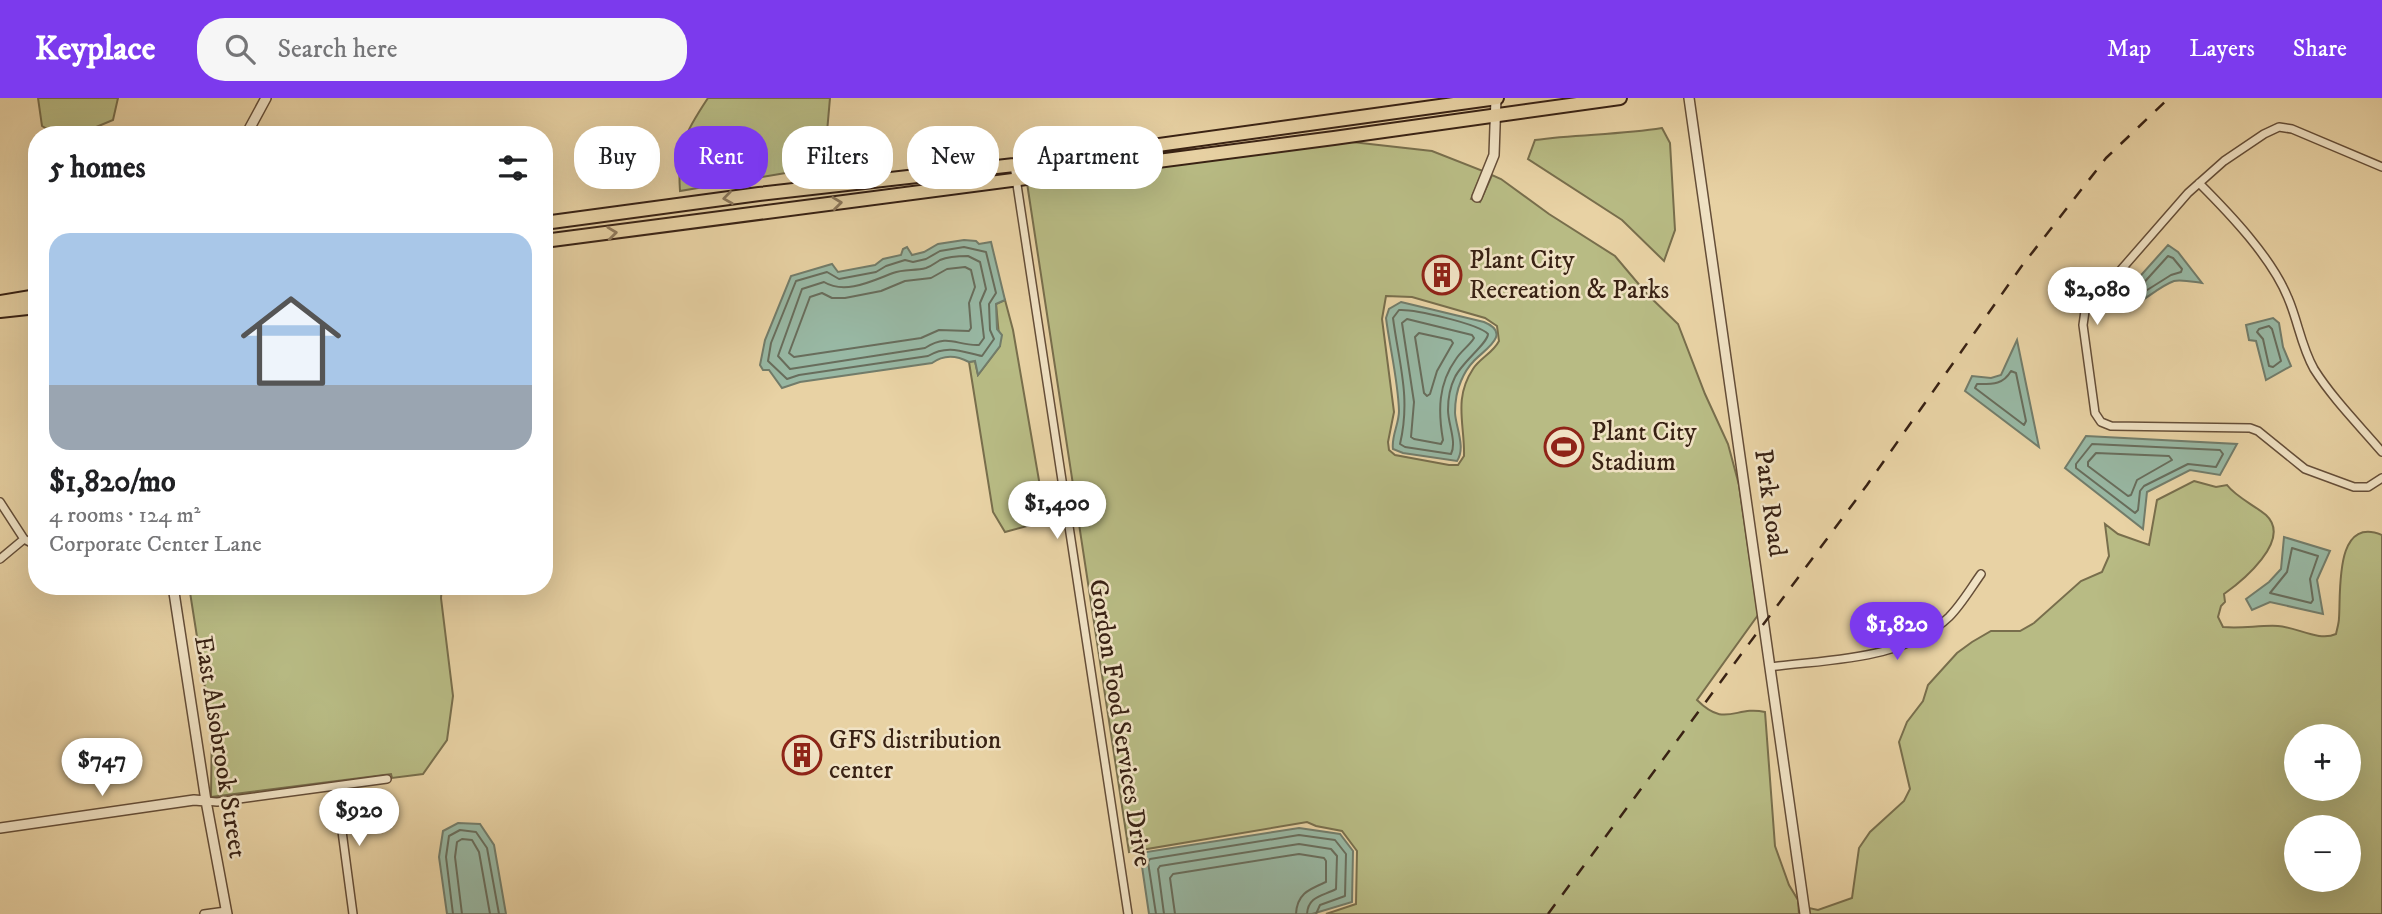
<!DOCTYPE html>
<meta charset="utf-8">
<style>
body{margin:0;font-family:"IM FELL DW Pica",serif;background:#f6f6f6;color:#202124;height:100vh;display:flex;flex-direction:column;font-size:26px;white-space:nowrap}
*{box-sizing:border-box;margin:0}
p{font-size:23px;color:#757577}
.icon{flex:none;width:38px;height:38px;fill:none;stroke:currentColor;stroke-width:2;stroke-linecap:round;stroke-linejoin:round}
.map{position:relative;flex:1;overflow:hidden}
.side{position:absolute;left:28px;top:28px;width:525px;height:469px;display:flex;flex-direction:column;background:#fff;border-radius:28px;box-shadow:0 7px 28px #0002}
.side>*{flex:none}
.banner{position:absolute;left:574px;top:28px;width:665px;height:63px;display:flex;gap:14px}
.buttons{position:absolute;left:2284px;top:626px;display:grid;gap:14px}
.buttons a{display:grid;place-items:center;width:77px;height:77px;border-radius:50%;background:#fff;box-shadow:0 7px 28px #0002;font-size:35px}
.price{position:absolute;translate:-50% -60px;padding:0 16px;border-radius:24px;background:#fff;color:#222;font-size:23px;line-height:46px;filter:drop-shadow(0 2px 4px #0008)}
.price::after{content:'';position:absolute;left:50%;top:42px;width:21px;height:16px;margin-left:-10px;background:inherit;clip-path:polygon(0 0,100% 0,50% 100%)}
.price.current{background:#7c3aed;color:#fff}
ul{padding:0;list-style:none}
li{display:grid;align-content:center;gap:14px;height:371px;padding:0 21px}
li span{display:grid;place-items:center;height:217px;border-radius:21px;color:#555}
li>.icon{margin-inline-start:auto}
span .icon{width:126px;height:126px;fill:#fffc;stroke-width:1}
li b{font-size:30px}
h2{display:flex;justify-content:space-between;align-items:center;height:84px;padding:0 21px;font-size:30px}
.tag{padding:0 24px;border-radius:28px;background:#fff;box-shadow:0 7px 28px #0002;font-size:24px;line-height:63px}
.tag.current{background:#7c3aed;color:#fff}
header{display:flex;align-items:center;gap:42px;box-sizing:border-box;height:98px;padding:0 35px;background:#7c3aed;color:#fff}
header strong{font-size:33px}
nav{display:flex;gap:38px;margin-inline-start:auto;font-size:24px}
.search{width:490px;height:63px;background:#f6f6f6;display:flex;align-items:center;gap:18px;box-sizing:border-box;padding:0 24px;border-radius:28px;color:#757577;font-size:26px}
.map>svg:first-child{display:block}
.green{fill:#b8bb84;stroke:#786e4c;stroke-width:2;fill-rule:evenodd}
.water{fill:#98b8a4;stroke:#727c6a;stroke-width:2}
.lines{fill:none;stroke-linecap:round;stroke-linejoin:round}
.shore{stroke:#686d5c;stroke-width:2}
.minor-casing{stroke:#654e38;stroke-width:10}
.tertiary-casing{stroke:#654e38;stroke-width:12}
.primary-casing{stroke:#392214;stroke-width:16}
.minor{stroke:#f0e2c4;stroke-width:7}
.tertiary{stroke:#f0e2c4;stroke-width:9}
.primary{stroke:#e8d2a4;stroke-width:12}
.rail{stroke:#392214;stroke-width:2.5;stroke-dasharray:12 12;stroke-linecap:butt}
.oneway{stroke:#907a5c}
.labels{text-anchor:middle;dominant-baseline:central;stroke-width:5;stroke-linejoin:round;paint-order:stroke}
.poi-label{font-size:26px;fill:#392214;stroke:#f0e2c4;text-anchor:start}
.street-label{font-size:26px;fill:#392214;stroke:#f0e2c4}
</style>
<header>
<strong>Keyplace</strong>
<div class="search"><svg class="icon" aria-label="search" viewBox="0 0 24 24"><circle cx="10" cy="10" r="6"/><path d="M15 15l6 6"/></svg>Search here</div>
<nav><a>Map</a><a>Layers</a><a>Share</a></nav>
</header>
<div class="map">
<svg width="2382" height="816" viewBox="0 0 2382 816">
<rect width="100%" height="100%" fill="#e8d2a4"/>
<filter id="stains"><feTurbulence type="fractalNoise" baseFrequency=".00286" numOctaves="4"/><feColorMatrix values="0 0 0 0 .2 0 0 0 0 .09 0 0 0 0 .02 0 0 0 .5 -.17"/></filter>
<radialGradient id="worn" r=".72"><stop offset=".6" stop-color="#630" stop-opacity="0"/><stop offset="1" stop-color="#630" stop-opacity=".3"/></radialGradient>
<path class="green" d="M38,0H118L113,22L77,37H57L42,28Z
M708,0H830L827,34L815,70L680,93C677,49 684,36 708,0Z
M1662,30L1670,45L1675,132L1664,163L1622,122L1528,61L1535,42C1577,36 1619,37 1662,30Z
M1343,43L1432,53L1483,73L1471,101L1480,104L1492,77L1501,81L1549,116L1615,158L1647,196L1678,226L1705,296L1728,346L1739,387L1758,517L1697,602C1726,631 1735,607 1765,614L1775,748L1789,787L1798,802L1799,816H1326L1356,806L1357,753L1342,733L1316,728L1307,724L1129,754L1027,85ZM1386,198L1412,199L1485,220L1497,228L1499,243C1493,255 1480,260 1473,271C1453,301 1465,327 1464,358L1458,367H1449L1395,357L1389,352L1388,344L1394,314L1382,221Z
M1005,202L1013,232L1046,423L1005,434L993,414L969,264L975,263L978,277L1000,248L996,206Z
M2194,383L2216,389L2227,387C2236,399 2254,407 2266,417C2293,442 2241,484 2224,496L2225,504L2221,508L2218,519L2223,529C2242,531 2259,527 2278,528C2297,529 2319,544 2336,536C2337,531 2339,525 2339,520C2341,495 2334,417 2382,437V816H1810L1809,810L1818,812L1852,800L1859,750L1870,734L1904,703L1910,691L1899,644L1907,624L1923,603L1928,587L1957,555L1972,544L1991,533H2020L2034,525L2081,483L2102,474L2109,458L2105,426L2118,436L2149,447L2157,402ZM2296,639H2348V691H2296ZM2296,730H2348V782H2296Z
M189,488H442L441,500L453,598L447,642L423,676L392,680L391,676L211,699L212,621L206,596Z"/>
<path class="water" d="M964,142L976,143L979,146L991,144L1005,202L996,206L997,231L1002,237L1000,248L978,277L975,263L969,264C956,257 944,256 932,265L800,284L782,290L769,272H763L760,267L765,242L791,178L832,166L838,174L875,167L883,161L901,157L903,151L907,149L912,157L924,154L938,146Z
M2168,147L2178,154L2202,185C2194,184 2181,181 2174,183C2152,191 2134,216 2109,213Z
M1401,204L1484,224C1514,236 1482,253 1473,264C1468,269 1464,276 1461,283C1457,292 1455,304 1455,315C1456,330 1466,350 1457,363L1403,355L1393,351C1391,339 1399,326 1399,313C1398,282 1390,251 1386,220L1389,211Z
M2273,220L2279,225L2283,249L2291,268L2266,282L2256,243L2249,242L2246,227Z
M2017,242L2039,349L1965,293L1972,278L1991,280L2001,277Z
M2086,338L2237,346L2220,377L2190,372L2147,394L2143,431L2065,370Z
M2284,439L2330,453L2317,482L2323,516L2270,504L2252,512L2246,501L2269,484L2281,471Z
M458,725L480,726L494,747L506,816H447L439,759L443,733Z
M1299,730L1340,736L1353,753L1352,804L1312,816H1149L1140,755Z"/>
<g class="lines">
<path class="shore" d="M964,149L986,154L996,195L989,206L990,232L994,241L982,258C963,254 948,246 928,258L799,277L787,281L768,263L771,245L796,183L827,174L839,181L876,174L886,168L905,162L913,164L926,161L940,153Z
M968,158L980,164L986,191L980,205L984,240L979,247C956,248 949,235 925,250L790,271L778,258L802,191L824,184C845,197 872,183 893,175C904,171 915,173 926,170C932,168 935,165 940,162C947,159 960,158 968,158Z
M2168,158L2173,160L2182,171L2181,174L2171,177L2144,194H2140V189Z
M965,169L971,172L975,189L969,205L971,230L969,233L939,232L921,240L794,259L789,255L810,199L822,195L832,200H845L881,193L905,183L931,180L947,171Z
M1399,212C1414,211 1479,226 1488,236C1488,245 1462,264 1455,279C1450,289 1448,301 1448,312C1448,326 1457,344 1451,356L1405,349L1400,346C1411,299 1399,266 1393,220Z
M1407,221L1472,237L1474,240C1470,247 1461,253 1456,261C1438,286 1438,313 1443,342L1441,346L1414,341L1411,339L1414,304L1402,225Z
M2269,228L2272,231L2281,263L2273,269L2269,268L2263,241L2257,234L2259,231Z
M1419,235L1451,242L1453,245L1437,273L1430,296L1427,298L1424,295L1415,239Z
M2011,273L2016,275L2026,323L2024,327L1975,290L1977,286C1992,286 2003,287 2011,273Z
M2092,346L2220,352L2223,356L2216,369L2188,366L2144,388L2140,393L2138,412L2135,415L2076,370V366Z
M2096,355L2169,358L2172,362L2137,382L2131,397L2128,398L2088,368V364Z
M2292,450L2318,458L2310,481L2313,502L2311,505L2270,495L2287,474Z
M453,816L446,759L449,738L460,732L476,734L487,750L499,816
M462,816L455,759L457,744L462,741L472,742L479,754L490,816
M1156,816L1148,764L1150,761L1299,737L1335,742L1346,756L1345,798L1320,807L1316,816
M1164,816L1158,771L1160,768L1299,746L1331,751L1337,758L1336,791C1323,798 1308,798 1307,816
M1175,816L1170,780L1173,776L1299,756L1324,760L1326,763V784C1310,791 1297,795 1296,816"/>
<defs>
<path id="minor" d="M1014,67L1128,816
M2382,69L2292,31L2279,29L2264,36L2224,63L2188,95L2085,213L2083,227L2095,315L2101,324L2111,328L2250,330L2258,333L2305,371L2343,385L2354,389H2368L2382,380
M2199,85C2230,116 2272,160 2288,200C2298,223 2301,248 2314,271C2333,301 2359,327 2382,354
M0,404L24,441L37,448
M0,461L24,441
M1770,569C1829,561 1903,563 1949,519C1961,507 1971,490 1981,476
M336,688L353,816
M206,703L217,704L387,681
M204,816L226,813"/>
<path id="tertiary" d="M1689,0L1805,816
M246,37L266,0
M1477,99L1494,57L1496,0
M173,488L206,703L227,816
M0,730L194,702L206,703"/>
<path id="primary" d="M544,125L759,96L1014,67L1497,0
M544,143L1334,40L1620,0
M0,204L37,198
M0,213L37,209"/>
</defs>
<use href="#minor" class="minor-casing"/>
<use href="#tertiary" class="tertiary-casing"/>
<use href="#primary" class="primary-casing"/>
<use href="#minor" class="minor"/>
<use href="#tertiary" class="tertiary"/>
<use href="#primary" class="primary"/>
<path class="rail" d="M1548,816L1867,387L2021,169L2106,60L2169,0"/>
</g>
<defs><path id="oneway-chevron" d="M-2-3.5L2.5 0L-2 3.5" fill="none" stroke-width="1.6" stroke-linecap="round" stroke-linejoin="round" transform="scale(1.75)"/></defs>
<g class="oneway">
<use href="#oneway-chevron" transform="translate(728 100) rotate(172)"/>
<use href="#oneway-chevron" transform="translate(837 105) rotate(-7)"/>
<use href="#oneway-chevron" transform="translate(612 135) rotate(-7)"/>
</g>
<defs>
<symbol id="building-ring" viewBox="-11 -11 22 22"><circle r="9.5" fill="#f0e2c4" stroke="#8f2418" stroke-width="1.5"/><path d="M-4-6H4V6H1V3H-1V6H-4ZM-2.5-4.3h1.7v1.8h-1.7ZM.8-4.3h1.7v1.8H.8ZM-2.5-1h1.7V.8h-1.7ZM.8-1h1.7V.8H.8Z" fill="#8f2418"/></symbol>
<symbol id="stadium-ring" viewBox="-11 -11 22 22"><circle r="9.5" fill="#f0e2c4" stroke="#8f2418" stroke-width="1.5"/><path d="M0-5a6.5 5 0 1 0 0 10a6.5 5 0 1 0 0-10ZM-3.5-1.8h7v3.6h-7Z" fill="#8f2418"/></symbol>
</defs>
<g fill-rule="evenodd">
<use href="#building-ring" x="1420" y="155" width="44" height="44"/>
<use href="#stadium-ring" x="1542" y="327" width="44" height="44"/>
<use href="#building-ring" x="780" y="635" width="44" height="44"/>
</g>
<g class="labels">
<g class="poi-label">
<text x="1469" y="162">Plant City<tspan x="1469" dy="30">Recreation &amp; Parks</tspan></text>
<text x="1591" y="334">Plant City<tspan x="1591" dy="30">Stadium</tspan></text>
<text x="829" y="642">GFS distribution<tspan x="829" dy="30">center</tspan></text>
</g>
<g class="street-label">
<text transform="translate(1770 405) rotate(82)">Park Road</text>
<text transform="translate(1120 625) rotate(81)">Gordon Food Services Drive</text>
<text transform="translate(220 649) rotate(81)">East Alsobrook Street</text>
</g>
</g>
<rect width="100%" height="100%" filter="url(#stains)"/>
<rect width="100%" height="100%" fill="url(#worn)"/>
</svg>
<div class="buttons">
<a>+</a>
<a>−</a>
</div>
<b class="price" style="left:2097px;top:229px">$2,080</b>
<b class="price" style="left:1057px;top:443px">$1,400</b>
<b class="price current" style="left:1897px;top:564px">$1,820</b>
<b class="price" style="left:102px;top:700px">$747</b>
<b class="price" style="left:359px;top:750px">$920</b>
<div class="banner">
<a class="tag">Buy</a>
<a class="tag current">Rent</a>
<a class="tag">Filters</a>
<a class="tag">New</a>
<a class="tag">Apartment</a>
</div>
<section class="side">
<h2>5 homes<svg class="icon" aria-label="filters" viewBox="0 0 24 24"><path d="M4 7h16M4 17h16"/><circle cx="9" cy="7" r="2"/><circle cx="15" cy="17" r="2"/></svg></h2>
<ul>
<li><span style="background:linear-gradient(#a9c7e8 70%,#9aa5b1 0)"><svg class="icon" aria-label="home" viewBox="0 0 24 24"><path d="M3 11l9-7 9 7M6 9v11h12V9"/></svg></span><div><b>$1,820/mo</b><p>4 rooms · 124 m²</p><p>Corporate Center Lane</p></div></li>
</ul>
</section>
</div>
